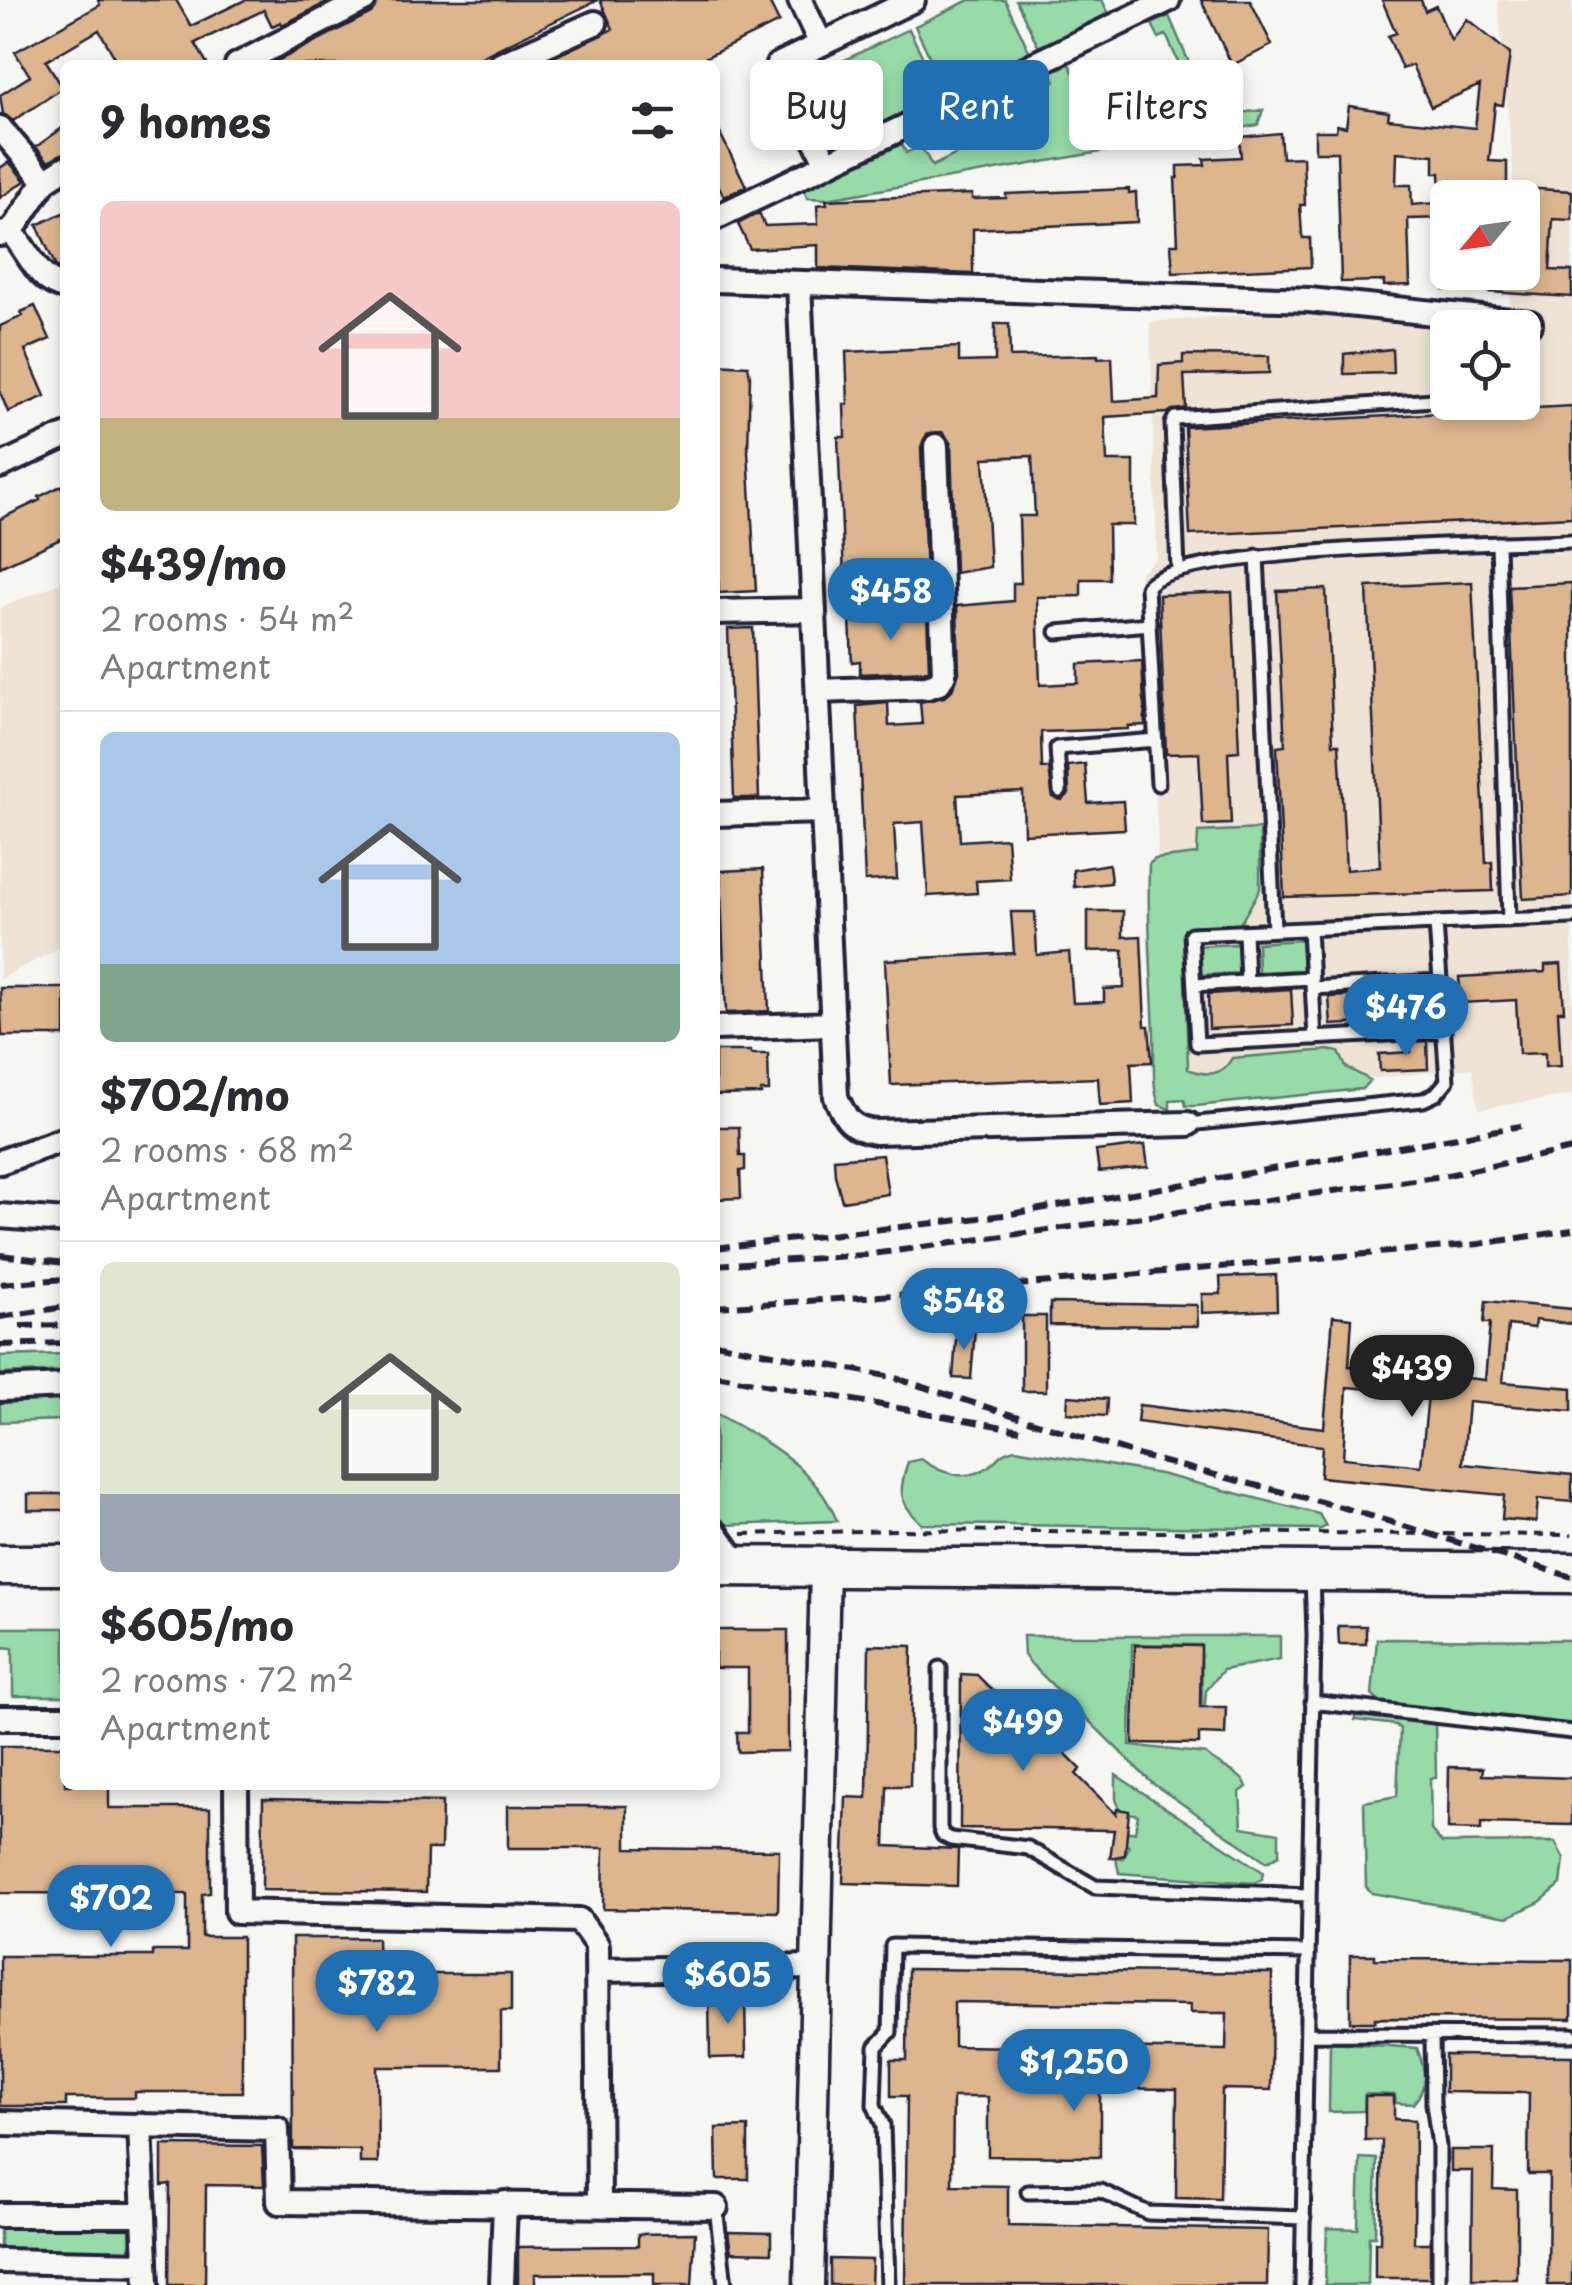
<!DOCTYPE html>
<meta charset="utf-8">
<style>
body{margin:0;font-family:"Playpen Sans",sans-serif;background:#f2f2f3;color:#2b2b33;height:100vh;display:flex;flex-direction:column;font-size:38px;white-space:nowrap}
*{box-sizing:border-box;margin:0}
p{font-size:32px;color:#7c7c81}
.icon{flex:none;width:55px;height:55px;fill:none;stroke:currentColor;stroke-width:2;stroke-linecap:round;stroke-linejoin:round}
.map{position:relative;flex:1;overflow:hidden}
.panel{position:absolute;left:60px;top:60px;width:660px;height:1730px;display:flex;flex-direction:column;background:#fff;border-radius:15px;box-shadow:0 5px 15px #0003}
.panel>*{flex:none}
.top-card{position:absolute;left:750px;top:60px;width:670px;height:90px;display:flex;gap:20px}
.needle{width:65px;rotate:241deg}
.fabs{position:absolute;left:1430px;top:180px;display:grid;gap:20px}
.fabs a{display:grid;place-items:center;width:110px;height:110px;border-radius:15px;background:#fff;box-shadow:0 5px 15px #0003;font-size:50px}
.price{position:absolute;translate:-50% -85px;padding:0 22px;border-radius:35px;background:#1f6fb2;color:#fff;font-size:32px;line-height:65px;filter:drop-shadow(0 2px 5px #0008)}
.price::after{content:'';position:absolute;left:50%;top:60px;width:30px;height:22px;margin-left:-15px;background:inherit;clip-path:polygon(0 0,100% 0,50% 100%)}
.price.on{background:#222;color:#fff}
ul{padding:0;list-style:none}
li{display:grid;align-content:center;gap:20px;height:530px;padding:0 40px}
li+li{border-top:2px solid #e1e1e2}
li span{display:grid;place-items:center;height:310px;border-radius:15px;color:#555}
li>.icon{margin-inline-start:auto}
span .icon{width:180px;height:180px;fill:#fffc;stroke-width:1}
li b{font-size:42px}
h2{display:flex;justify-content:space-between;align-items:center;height:120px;padding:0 40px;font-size:42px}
.pill{padding:0 35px;border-radius:15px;background:#fff;box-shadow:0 5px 15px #0003;font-size:35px;line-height:90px}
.pill.on{background:#1f6fb2;color:#fff}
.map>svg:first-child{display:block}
.built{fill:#eee3d4}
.green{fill:#97dba8;stroke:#5c7e72;stroke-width:2.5}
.building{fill:#ddb68e;stroke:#22223b;stroke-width:2.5;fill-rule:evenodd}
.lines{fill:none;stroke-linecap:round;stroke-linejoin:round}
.service-casing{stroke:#22223b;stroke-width:19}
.minor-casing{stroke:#22223b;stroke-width:30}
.tertiary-casing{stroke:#22223b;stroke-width:35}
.primary-casing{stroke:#22223b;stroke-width:45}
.path{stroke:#22223b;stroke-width:4;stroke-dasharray:10 8;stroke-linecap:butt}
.service{stroke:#f6f6f2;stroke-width:11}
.minor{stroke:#f6f6f2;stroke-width:22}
.tertiary{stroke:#f6f6f2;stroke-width:28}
.primary{stroke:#f6f6f2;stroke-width:38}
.rail{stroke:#22223b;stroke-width:6;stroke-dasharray:15 8;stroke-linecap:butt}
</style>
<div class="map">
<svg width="1572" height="2285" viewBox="0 0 1572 2285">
<rect width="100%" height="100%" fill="#f6f6f2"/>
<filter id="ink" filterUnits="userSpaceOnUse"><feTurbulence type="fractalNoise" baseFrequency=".01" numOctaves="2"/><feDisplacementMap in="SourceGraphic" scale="20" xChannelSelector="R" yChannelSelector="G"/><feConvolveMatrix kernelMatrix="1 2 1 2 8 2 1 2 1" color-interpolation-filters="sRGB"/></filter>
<g filter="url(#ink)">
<path class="built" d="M1498,0H1572V1095L1479,1109L1472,1068L1168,1099L1157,825L1139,574L1157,558L1150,322L1299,311L1508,327L1448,328V402H1522V328L1509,327L1510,273L1522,272V198L1512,197L1513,169Z
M65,581V945L0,979V608Z"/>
<path class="green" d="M969,0H1005L1030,53L947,93L915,26Z
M1016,0H1102L1109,14L1039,48Z
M1169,16L1208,107L1217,116L1263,110L1258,125L827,199L807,198L804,190L902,144L906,153L921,146L932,166L1047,110L1038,90L1055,81L1051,72L1069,64L1089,104L1081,108L1090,125L1186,79L1166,35L1159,38L1152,24Z
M909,29L941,95L844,142L811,76Z
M1260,829V889L1240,924L1190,928L1184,934L1188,1069C1206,1076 1222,1077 1232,1058L1328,1050L1339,1052L1346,1067L1370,1080L1362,1089L1196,1106H1186L1184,1099L1170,1100V1109L1159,1105C1151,1082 1155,1059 1154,1035C1152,978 1147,922 1149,864L1155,859L1197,854L1198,832Z
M1301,940L1303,970L1258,972L1257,943Z
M1237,944L1239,973L1199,975L1197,946Z
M65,1354V1371L0,1374V1356Z
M65,1393V1420L0,1422V1396Z
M715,1413C764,1440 815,1466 837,1521L722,1525L715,1520Z
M1015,1449L1160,1474L1319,1514L1326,1526L1321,1529L922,1524C898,1502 898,1491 908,1462L921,1459C940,1473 966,1483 988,1467C1001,1457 997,1454 1015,1449Z
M0,1628H65V1696H13V1648L0,1647Z
M1023,1636H1280V1659L1223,1670L1206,1691L1205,1704H1202L1201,1645L1132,1644L1130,1745L1206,1754C1217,1766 1242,1772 1247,1787L1240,1792L1242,1827L1279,1833V1855L1267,1862L1152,1783L1029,1662L1024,1655Z
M1377,1639L1572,1640V1725L1381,1703L1372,1695Z
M1355,1712L1435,1721L1436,1777L1430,1778L1431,1830L1442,1843L1555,1842L1564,1859L1561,1884L1540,1902L1508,1917L1372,1893L1366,1887L1364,1802L1397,1796L1400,1729L1396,1725L1355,1720Z
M1116,1775L1263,1872L1262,1879L1254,1883L1119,1873L1116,1859L1123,1858L1129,1847L1122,1840L1124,1832H1135L1138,1815L1120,1811L1116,1799Z
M1330,2042L1417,2048C1425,2069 1429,2086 1413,2104L1396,2103L1395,2095L1365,2094L1364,2111L1329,2112Z
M1360,2158L1377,2159L1375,2236H1369L1368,2285H1325L1327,2228L1358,2229Z
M0,2228L130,2229V2253L0,2252Z"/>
<path class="building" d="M98,0H176L191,26L245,0H331L282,25L281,22L272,26L264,10L195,43L208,65H119L99,30L46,61L63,88L13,121L3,114L0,95L30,76L15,52L100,5Z
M379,0H598L481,57L485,65H270L371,13Z
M600,0H768L779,22L690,65H537L613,29Z
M1201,0H1250L1272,45L1232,65Z
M1382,0H1421L1425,11L1436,6L1451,40L1467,19L1510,54L1503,105L1495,104L1489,161L1507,162V198H1441L1440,173H1434V155L1397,152L1396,185H1411L1412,205L1448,202V218L1408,219L1410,285L1384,286V281L1341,282L1337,152H1315V131H1336L1337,125L1346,127L1349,106L1389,112L1388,119L1475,128L1480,85L1431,107L1412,65L1402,69L1388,36L1396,33Z
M715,123L746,186L724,197L715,178Z
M65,126V152L48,161L36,147Z
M1280,133L1282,158L1303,157L1305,205H1300L1302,235L1303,238H1310L1311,267L1173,273L1171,244H1178L1175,178H1178V166L1205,165L1204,159L1241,157L1239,137Z
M9,162L25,181L0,198V168Z
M1522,188L1572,191V220L1553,219L1550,270L1572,271V297L1489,292V288L1444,290L1443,272H1522Z
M1129,189V193L1136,192L1137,222L973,229V274L818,268V245L750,249L738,224L759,213L765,226L818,224L817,205L827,204L826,200L972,194V199L1006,198V194Z
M65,212V271L56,267L37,225Z
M35,306L50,339L25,350L45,396L8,412L0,392V326L23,316L21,312Z
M995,324H1009L1010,357L1098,355V358L1112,357L1114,401L1158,398L1159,365L1183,363V355L1269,356V373L1184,375L1186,408L1167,413L1105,417L1107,461H1134V525H1108L1109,579H1081V596L1037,597L1040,685L1078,683V664L1142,661L1145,725L1128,726V729L1041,732L1042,768H1049L1053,797L1062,800L1069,794L1068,766L1085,764L1088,803L1123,801L1125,829L1024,834L1023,792L957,795L960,841L1007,838L1010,879L976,881L977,893L928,896L923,822L894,824L897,879L865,881L857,706L888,703L889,726L922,724L920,702L944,697L952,690L959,673L957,606L1013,601V583H1021L1019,516H1035L1032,456L984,458L990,567L955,573L951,444L942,432L927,434L921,447L926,576H918V571L844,577L838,437H845L844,404H848L846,352L959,347V362L995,361Z
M1392,349L1393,373L1344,374V354Z
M715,364L748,366L750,376L748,451L756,591L719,593L715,518Z
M1572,406V517L1190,535L1185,427Z
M61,486L65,495V537L0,567V519L40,500L39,497Z
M1472,582L1486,863L1492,862L1493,891L1284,897L1277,747L1285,746L1277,591L1326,589L1333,744H1339L1346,870L1380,867L1367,587Z
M1572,583V896L1523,899L1509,586Z
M1232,592L1239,751L1228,752L1231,824L1203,825L1199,753L1166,754L1159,595Z
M915,609H927L929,671L860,674V661L852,662L850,618L915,615Z
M753,628L759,798H734L728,629Z
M1109,864L1111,883L1074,887L1073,870Z
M763,869L769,1011L726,1013L720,871Z
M1088,911H1123V937L1141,936L1145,1026H1149L1152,1062L1131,1063L1133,1103L1100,1105L1098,1078L891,1085L885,960L1014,953L1011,912H1035L1037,955L1069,952L1073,1003L1104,1002V989L1124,988L1123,950L1088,951Z
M1561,964L1564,1011H1558L1561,1066L1545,1067V1053L1519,1054L1516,1000L1461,1003L1459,977L1545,972V965Z
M0,988H65V1036H2Z
M1291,989L1293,1025L1209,1029L1208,994Z
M1424,992L1426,1023H1410V1020L1331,1025L1329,997Z
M1427,1041L1428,1069L1380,1071L1379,1054L1411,1052V1042Z
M715,1051H751V1054H768L769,1091H761V1094L715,1095Z
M715,1127H739L740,1156H745V1170L740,1171L741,1198L715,1199Z
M1145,1145L1148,1167L1099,1172L1096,1151Z
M882,1155L888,1194L842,1201L835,1175L834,1159Z
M1276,1275L1277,1310L1202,1313V1294H1221L1220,1277Z
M1486,1301L1572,1309V1324L1535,1320L1534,1328L1508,1325L1503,1382L1572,1388V1411L1468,1402L1463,1464L1572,1475V1502L1538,1499L1536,1522L1502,1519L1504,1495L1320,1477L1322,1446L1137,1422L1139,1405L1324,1428L1333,1316L1352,1318L1349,1366L1430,1374L1431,1357L1449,1358L1448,1376L1485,1380L1490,1323H1484ZM1347,1387L1428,1394L1421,1466L1343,1458Z
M1050,1303L1197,1305L1198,1326L1050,1325Z
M1022,1316H1046V1391H1022Z
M957,1326L975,1328L971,1379L953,1378Z
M1068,1396L1107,1399L1106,1416L1067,1413Z
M28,1494H65V1510H28Z
M1338,1626H1366V1644H1339Z
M715,1630H788V1751L738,1752L737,1732H748V1668H715Z
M869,1645L912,1646L910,1786H887L885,1846L958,1849L957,1886L843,1883L846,1797L867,1798Z
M1135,1645L1201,1646L1200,1707H1226L1225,1735L1199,1734V1744L1133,1743Z
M961,1674L977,1675L1012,1710L1017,1705L1081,1769L1076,1774L1116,1814L1117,1809L1129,1811L1125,1855L1110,1858L1114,1830L960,1828Z
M0,1746H65V1785H109V1808H210V1893L202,1894V1937H242V2092H135V2098H66V2106H0V1956H153V1951H187V1894L0,1893Z
M1449,1767L1483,1768L1482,1775L1572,1778V1825L1481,1823V1830L1448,1829Z
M263,1799L442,1802L441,1849H427L426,1892L262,1890Z
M508,1806H627V1848L779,1850L778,1912L603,1909L604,1848H508Z
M292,1938H377L378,1974H511V2011H501V2067H377L378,2163H360V2150L293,2149Z
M1350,1955H1375V1959L1572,1960V2019L1375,2018V2022H1350Z
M908,1969L1272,1973L1271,2090L1222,2089L1220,2199L1176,2198L1177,2089L1100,2088V2157L988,2156V2097H953L952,2185L1008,2186V2225L1268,2230L1267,2285H905L907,2096H891V2060H907ZM954,2002L1190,2005V2013H1227L1226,2050L954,2046Z
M745,1996L746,2057L710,2058L709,1997Z
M1445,2055L1572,2056V2285H1548L1549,2174H1528L1529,2093L1445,2092Z
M1365,2096H1394V2119L1415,2120L1414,2243H1430V2278H1375V2242L1380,2243L1382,2140H1365Z
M748,2127V2179H717L716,2128Z
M162,2145L262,2146L264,2186L206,2185L205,2285H169L170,2184L162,2185Z
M1451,2150H1494L1493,2189L1517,2190V2279H1472L1473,2171H1451Z
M728,2232L771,2233V2253L731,2252Z
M695,2233L692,2285H654V2273L535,2274V2285H518V2247L638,2246V2234Z
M830,2259L872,2260L871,2285H830Z"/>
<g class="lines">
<defs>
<path id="service" d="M1498,543L1509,920
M1257,556L1274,930
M1178,569L1172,424L1175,418L1448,399
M1057,632L1150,624
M1158,784L1147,587C1173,547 1510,543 1572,541
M1060,791L1057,748L1156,740
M1309,929L1315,1038
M1245,932L1247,982
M1194,985L1311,978
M1312,988L1440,981
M1444,1031L1197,1044L1191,934L1572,917
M1188,1124L1423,1100L1436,1094L1447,1081L1436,923
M940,1668V1828L943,1835L951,1839L1028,1848L1095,1887L1309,1895
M1312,1702L1572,1732
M1307,2034L1572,2035
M1432,2035L1433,2103L1439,2146V2285
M1028,2192L1101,2191L1148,2213L1304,2218
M716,2207L725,2285
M888,2285L883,2125L874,2105L876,2047L890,2032L892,1946L1308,1952
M1302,2285L1314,1635L1312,1575"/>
<path id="minor" d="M800,0L821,44
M237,65L364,0
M500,65L595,23
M0,128L45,181
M827,164L778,65L913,0
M715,218L1168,0
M11,232L45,181L65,168
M0,234L11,232C28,250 38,283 65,287
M715,280L1309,300L1530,323
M799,283L836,1097C845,1119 851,1129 876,1132L1188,1124
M0,466L65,436
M715,612L814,610
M818,691L927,687L939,683L944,674L936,446
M715,814L823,811
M715,1028L833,1024
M0,1162L65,1139
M0,1216L65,1221
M0,1389L65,1386
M715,1532L739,1566
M0,1718H65
M236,1785L237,1912L579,1920L597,1945L599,2203
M598,1970L816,1967
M0,2123L277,2129L279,2202L716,2207
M140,2125L147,2285
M0,2215H144
M0,2261L146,2264
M502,2285L505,2203"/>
<path id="tertiary" d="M809,2285L825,1566"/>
<path id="primary" d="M0,1565H65
M715,1566L1572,1573"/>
</defs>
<use href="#service" class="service-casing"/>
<use href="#minor" class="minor-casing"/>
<use href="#tertiary" class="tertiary-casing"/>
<use href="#primary" class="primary-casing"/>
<path class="path" d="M742,1534L897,1530L1572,1535"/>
<use href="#service" class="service"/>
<use href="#minor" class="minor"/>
<use href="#tertiary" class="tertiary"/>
<use href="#primary" class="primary"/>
<path class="rail" d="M715,1248L1005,1215L1521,1126
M0,1255L65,1263
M715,1265L865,1255L1443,1176L1572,1149
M0,1284L65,1279
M715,1307L926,1293L1479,1244L1572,1230
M0,1317L65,1307
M20,1326L65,1325
M715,1343L892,1377L1141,1456L1341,1507L1572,1577
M0,1345L65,1343
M715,1375L1020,1430"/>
</g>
</g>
</svg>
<div class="fabs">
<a><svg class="needle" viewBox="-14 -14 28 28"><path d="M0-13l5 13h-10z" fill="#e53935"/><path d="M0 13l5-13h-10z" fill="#7c7c81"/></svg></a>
<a><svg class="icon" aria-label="locate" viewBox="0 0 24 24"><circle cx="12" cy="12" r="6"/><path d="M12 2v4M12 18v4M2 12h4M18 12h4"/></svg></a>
</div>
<b class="price" style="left:891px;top:643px">$458</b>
<b class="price" style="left:1406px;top:1059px">$476</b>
<b class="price" style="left:964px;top:1353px">$548</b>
<b class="price on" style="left:1412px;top:1420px">$439</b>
<b class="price" style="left:1023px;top:1774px">$499</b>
<b class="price" style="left:111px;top:1950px">$702</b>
<b class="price" style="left:728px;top:2027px">$605</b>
<b class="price" style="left:377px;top:2035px">$782</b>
<b class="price" style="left:1074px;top:2114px">$1,250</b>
<div class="top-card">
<a class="pill">Buy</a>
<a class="pill on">Rent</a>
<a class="pill">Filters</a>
</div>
<section class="panel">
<h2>9 homes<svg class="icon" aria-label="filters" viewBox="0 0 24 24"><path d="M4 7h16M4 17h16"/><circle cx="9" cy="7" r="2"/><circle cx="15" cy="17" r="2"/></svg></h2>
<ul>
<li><span style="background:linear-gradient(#f6c9c9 70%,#c2b280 0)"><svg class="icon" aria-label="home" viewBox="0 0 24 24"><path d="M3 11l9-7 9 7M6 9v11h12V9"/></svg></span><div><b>$439/mo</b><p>2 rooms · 54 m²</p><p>Apartment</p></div></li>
<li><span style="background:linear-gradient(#a9c7e8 75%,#7fa58c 0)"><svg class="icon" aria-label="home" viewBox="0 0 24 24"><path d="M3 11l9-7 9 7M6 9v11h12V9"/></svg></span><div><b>$702/mo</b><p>2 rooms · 68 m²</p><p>Apartment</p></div></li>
<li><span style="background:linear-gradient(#dfe7d0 75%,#9aa5b1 0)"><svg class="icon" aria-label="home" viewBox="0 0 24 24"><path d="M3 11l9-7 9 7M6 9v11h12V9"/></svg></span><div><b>$605/mo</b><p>2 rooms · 72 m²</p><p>Apartment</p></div></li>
</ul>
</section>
</div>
